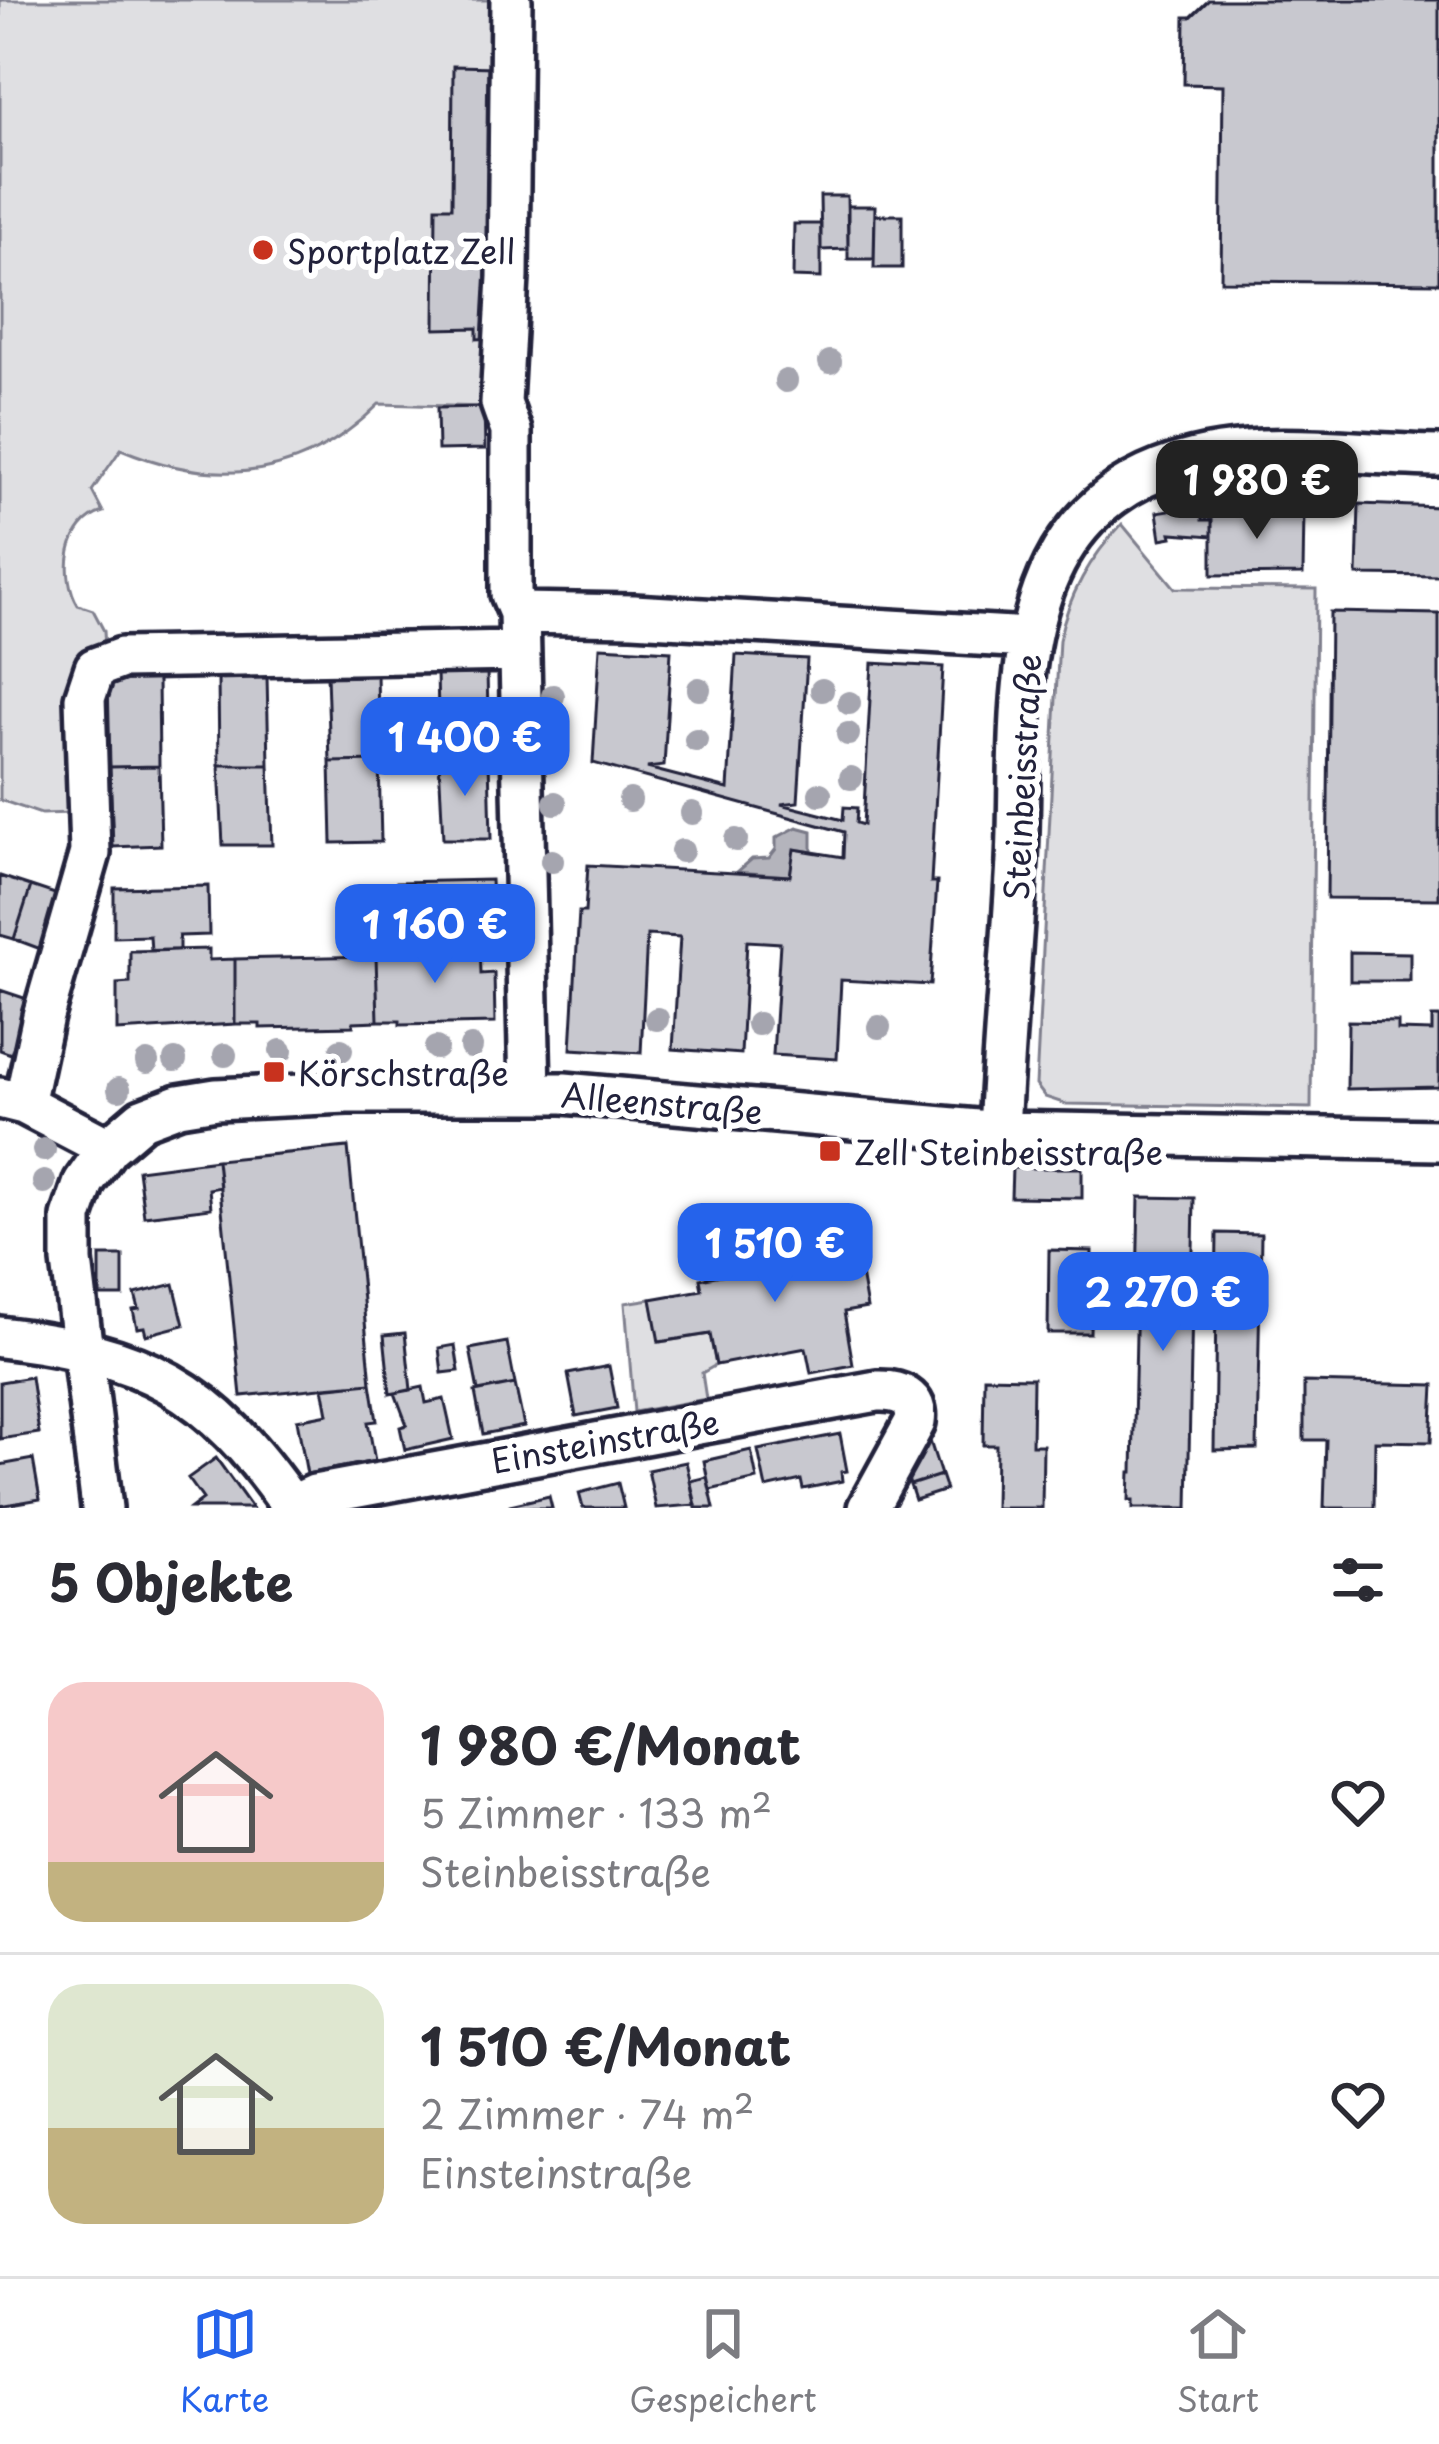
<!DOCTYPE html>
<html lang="de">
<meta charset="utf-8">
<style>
body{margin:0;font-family:"Playpen Sans",sans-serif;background:#f2f2f3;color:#2b2b33;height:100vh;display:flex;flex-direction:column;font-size:45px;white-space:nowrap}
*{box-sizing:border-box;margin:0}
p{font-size:39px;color:#7c7c81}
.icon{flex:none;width:66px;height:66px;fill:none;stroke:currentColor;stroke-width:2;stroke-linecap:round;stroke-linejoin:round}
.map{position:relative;height:1508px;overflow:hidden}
.details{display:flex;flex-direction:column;background:#fff;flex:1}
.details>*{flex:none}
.price{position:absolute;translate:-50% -102px;padding:0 27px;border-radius:24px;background:#2563eb;color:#fff;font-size:39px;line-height:78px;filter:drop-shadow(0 3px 6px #0008)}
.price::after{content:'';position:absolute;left:50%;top:72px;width:36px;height:27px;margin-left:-18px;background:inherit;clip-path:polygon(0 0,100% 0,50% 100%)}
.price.current{background:#222;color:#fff}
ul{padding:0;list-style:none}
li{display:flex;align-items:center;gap:36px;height:300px;padding:0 48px}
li+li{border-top:3px solid #e1e1e2}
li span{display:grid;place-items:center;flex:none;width:336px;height:240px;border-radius:36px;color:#555}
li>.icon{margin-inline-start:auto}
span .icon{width:144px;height:144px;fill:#fffc;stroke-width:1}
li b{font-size:51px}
h2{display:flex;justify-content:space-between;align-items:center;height:144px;padding:0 48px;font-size:51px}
.dock{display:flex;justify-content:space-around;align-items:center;height:168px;border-top:3px solid #e1e1e2;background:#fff;font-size:33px;color:#7c7c81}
.dock a{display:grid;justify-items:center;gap:6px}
.dock .current{color:#2563eb}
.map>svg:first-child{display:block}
.green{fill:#dfdfe2;stroke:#80808e;stroke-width:3}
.water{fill:#b4b4bc;stroke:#7a7a88;stroke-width:3}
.building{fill:#c8c8cf;stroke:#22223b;stroke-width:3}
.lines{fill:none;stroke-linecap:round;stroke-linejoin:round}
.minor-casing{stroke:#22223b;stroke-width:48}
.minor{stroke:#fff;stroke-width:39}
.tree{fill:#a5a5af}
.poi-dot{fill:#c8321e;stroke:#fff;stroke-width:4.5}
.labels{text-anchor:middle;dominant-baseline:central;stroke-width:12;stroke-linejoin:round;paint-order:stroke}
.poi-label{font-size:33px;fill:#22223b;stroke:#fff;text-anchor:start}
.street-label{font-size:33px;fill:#22223b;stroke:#fff}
</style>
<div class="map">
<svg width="1439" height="1508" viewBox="0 0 1439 1508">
<rect width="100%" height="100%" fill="#fff"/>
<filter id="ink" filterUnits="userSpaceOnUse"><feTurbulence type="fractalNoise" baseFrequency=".00833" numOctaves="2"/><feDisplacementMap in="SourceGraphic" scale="24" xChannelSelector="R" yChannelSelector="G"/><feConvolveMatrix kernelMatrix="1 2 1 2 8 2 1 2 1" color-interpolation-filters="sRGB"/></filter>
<g filter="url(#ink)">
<path class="green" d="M0,0H526L522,408L379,404C304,479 216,489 121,449L92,491L103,512C66,523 60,575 78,605L93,610L104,631L105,648L73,813L41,814L0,800Z
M1122,524L1175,588L1316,589L1311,1108L1066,1104L1045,1097L1036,1085L1059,640C1069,594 1090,558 1122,524Z
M651,1299L660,1342L710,1334L716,1365L702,1373L706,1399L634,1412L625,1303Z"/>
<path class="water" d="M797,827L812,831V852L795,849L790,876L737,872L752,859L769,858L776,849V838Z"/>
<path class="building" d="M1209,0H1439V283L1221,281L1223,85L1184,84L1185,17H1191Z
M453,66L496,67L491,338L477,339V328L435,329L436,207H452Z
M820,196H847L848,249L821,250Z
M848,206H875L874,259H848Z
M875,215H902V268H874Z
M794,224H821V278L793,277Z
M484,407L485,449L438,450L437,408Z
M1359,504L1439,507V576L1357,575Z
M1199,505H1212V509H1202V520H1212V536L1171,533L1172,537L1161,539L1157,512Z
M1202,509L1304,511L1303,574L1212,575V520H1202Z
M1330,612L1439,614V899L1327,898Z
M600,647L671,651L664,766L647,768L728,789L736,655L807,659L798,802L781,804L843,820L844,807L857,808L856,823L863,825L872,663L943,667L931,882H937L930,985L841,980L837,1059L773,1055L780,943L747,941L741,1054L673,1049L680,937L647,935L641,1053L571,1049L579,912H585L588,865L790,876L794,849L843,857L844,832L593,763Z
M437,671H487L489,760H439Z
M377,674L379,761L330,762L327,675Z
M267,676L269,765H219L218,677Z
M108,679H158L159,766L110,767Z
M439,760H489L491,839H443Z
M379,761L381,842L332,843L330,762Z
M219,765H269L272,845H223Z
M159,766L161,845L113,847L110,767Z
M0,876L31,886L14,939L0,935Z
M491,880L493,928L458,929V943H429V930L399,931L397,882Z
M31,886L64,897L46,951L14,939Z
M208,886L209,935L179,936V950L151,951L150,936L114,937V888Z
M400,943H480L481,974L494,973L495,1023L400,1025V1021H378L376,956L401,955Z
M209,949V960L235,959V1024L117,1031V984L130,983V951Z
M1350,952L1410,953V981H1350Z
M376,956L378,1021L353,1022V1026L260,1028V1024H235V959Z
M0,990L30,1000L11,1054L0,1050Z
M1432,1017H1439V1087L1347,1089L1348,1021L1398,1022V1030L1432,1031Z
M348,1147L371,1383L241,1396L217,1160Z
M217,1160L220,1187L209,1189L211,1208L144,1216L138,1170Z
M1012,1168H1082V1198L1011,1197Z
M1139,1197L1194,1198L1188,1508H1133V1500H1129L1130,1472H1133Z
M853,1228L867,1308L844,1312L853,1365L811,1373L806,1348L716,1365L710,1334L659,1342L651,1299L702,1290L700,1279L752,1269L750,1258L801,1248L799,1238Z
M1217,1233L1261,1234L1257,1449L1214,1450Z
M1049,1250L1092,1251L1090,1333H1048Z
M100,1256H123V1296H100Z
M174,1284L184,1325L146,1335L144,1327L137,1328L133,1310L139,1309L135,1294Z
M405,1333L411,1390L390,1394L384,1335Z
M507,1342L515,1384L478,1391L470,1349Z
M455,1345L459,1371L442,1373L439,1348Z
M609,1366L617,1408L576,1416L568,1374Z
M31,1377L39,1433L0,1439V1382Z
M984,1377L1033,1378L1032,1445H1043L1042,1508H995L996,1445H983Z
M1304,1382L1434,1385L1431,1442L1375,1441L1374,1508H1324L1326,1440H1304Z
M371,1383L377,1421L368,1422L375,1461L307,1474L297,1420L328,1414L323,1387Z
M515,1384L524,1426L483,1434L475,1392Z
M423,1387L426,1403L444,1399L453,1439L405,1450L400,1427L407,1425L395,1393Z
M840,1434L847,1471L841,1472L842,1481L803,1489L801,1480L766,1488L758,1450Z
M930,1441L941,1475L910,1485L903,1464L914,1446Z
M751,1450L757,1479L710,1490L704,1461Z
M216,1458L252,1508H191L203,1499L188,1478Z
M33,1459L40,1499L0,1506V1465Z
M686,1462L696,1505L656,1508L648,1470Z
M941,1475L946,1490L915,1500L910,1485Z
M707,1477L714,1508H696L690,1481Z
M618,1483L624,1508H583L579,1493Z
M549,1496L552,1508H510V1505Z"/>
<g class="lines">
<defs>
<path id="minor" d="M511,0L508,277L501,403L511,431V594L519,613L530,1092
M519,613L633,615L1029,638
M0,1098L24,1104L108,1148
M24,1104L43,1016L90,853L85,698L95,668L122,658L517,651
M999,1132C1003,1042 1012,951 1017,860C1024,722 998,533 1160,470C1249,435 1346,455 1439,456
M0,1337C145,1355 208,1385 293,1508
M291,1506L315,1495L877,1391C899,1390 919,1397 915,1422L868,1508
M102,1508L72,1261V1217L84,1182L108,1148L142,1119L179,1105L216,1099L347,1093H564L999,1132L1439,1140"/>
</defs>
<use href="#minor" class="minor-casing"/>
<use href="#minor" class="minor"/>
</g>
<g class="tree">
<circle cx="830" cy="362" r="12"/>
<circle cx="786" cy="381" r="12"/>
<circle cx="699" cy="689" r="12"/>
<circle cx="822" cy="690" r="12"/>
<circle cx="553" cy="696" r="12"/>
<circle cx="849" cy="703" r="12"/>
<circle cx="848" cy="734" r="12"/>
<circle cx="696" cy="740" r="12"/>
<circle cx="556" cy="749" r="12"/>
<circle cx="851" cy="778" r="12"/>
<circle cx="820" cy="794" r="12"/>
<circle cx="630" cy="800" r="12"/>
<circle cx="555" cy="803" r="12"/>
<circle cx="692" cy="813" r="12"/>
<circle cx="736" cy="840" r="12"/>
<circle cx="682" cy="851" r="12"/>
<circle cx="552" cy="861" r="12"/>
<circle cx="657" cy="1019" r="12"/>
<circle cx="758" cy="1024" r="12"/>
<circle cx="879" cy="1027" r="12"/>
<circle cx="471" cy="1047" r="12"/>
<circle cx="436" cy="1048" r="12"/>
<circle cx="341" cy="1050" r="12"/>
<circle cx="281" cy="1051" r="12"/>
<circle cx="225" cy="1055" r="12"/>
<circle cx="175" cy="1060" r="12"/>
<circle cx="147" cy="1062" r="12"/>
<circle cx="119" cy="1089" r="12"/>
<circle cx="44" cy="1150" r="12"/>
<circle cx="44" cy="1182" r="12"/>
</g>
</g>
<g class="poi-dot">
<circle cx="263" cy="250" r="12"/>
<rect x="262" y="1060" width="24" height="24" rx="6"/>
<rect x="818" y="1139" width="24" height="24" rx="6"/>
</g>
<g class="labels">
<g class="poi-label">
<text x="287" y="250">Sportplatz Zell</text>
<text x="298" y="1072">Körschstraße</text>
<text x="854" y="1151">Zell Steinbeisstraße</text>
</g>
<g class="street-label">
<text transform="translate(1021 777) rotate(-87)">Steinbeisstraße</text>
<text transform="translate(662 1102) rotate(5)">Alleenstraße</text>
<text transform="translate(605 1440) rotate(-10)">Einsteinstraße</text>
</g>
</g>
</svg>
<b class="price current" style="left:1257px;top:542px">1 980 €</b>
<b class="price" style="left:465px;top:799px">1 400 €</b>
<b class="price" style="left:435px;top:986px">1 160 €</b>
<b class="price" style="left:775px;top:1305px">1 510 €</b>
<b class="price" style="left:1163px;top:1354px">2 270 €</b>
</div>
<section class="details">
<h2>5 Objekte<svg class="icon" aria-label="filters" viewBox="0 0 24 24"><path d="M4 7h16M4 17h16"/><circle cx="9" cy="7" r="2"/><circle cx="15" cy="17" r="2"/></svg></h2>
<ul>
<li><span style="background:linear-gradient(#f6c9c9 75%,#c2b280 0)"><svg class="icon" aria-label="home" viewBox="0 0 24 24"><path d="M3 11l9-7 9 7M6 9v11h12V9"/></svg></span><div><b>1 980 €/Monat</b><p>5 Zimmer · 133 m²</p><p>Steinbeisstraße</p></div><svg class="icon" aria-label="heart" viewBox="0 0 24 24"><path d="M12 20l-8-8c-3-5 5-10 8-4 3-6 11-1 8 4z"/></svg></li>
<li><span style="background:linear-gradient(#dfe7d0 60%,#c2b280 0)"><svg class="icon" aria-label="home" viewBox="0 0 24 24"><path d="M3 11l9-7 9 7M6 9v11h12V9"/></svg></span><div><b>1 510 €/Monat</b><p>2 Zimmer · 74 m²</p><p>Einsteinstraße</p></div><svg class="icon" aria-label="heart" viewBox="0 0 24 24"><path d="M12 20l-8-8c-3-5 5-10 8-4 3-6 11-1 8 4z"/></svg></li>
</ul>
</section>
<nav class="dock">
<a class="current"><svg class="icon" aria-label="map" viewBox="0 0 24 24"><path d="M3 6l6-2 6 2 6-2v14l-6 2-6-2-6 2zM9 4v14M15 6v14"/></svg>Karte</a>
<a><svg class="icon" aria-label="saved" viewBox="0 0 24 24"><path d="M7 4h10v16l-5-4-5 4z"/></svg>Gespeichert</a>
<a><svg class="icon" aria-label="home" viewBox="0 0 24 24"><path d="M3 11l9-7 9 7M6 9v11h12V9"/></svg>Start</a>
</nav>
